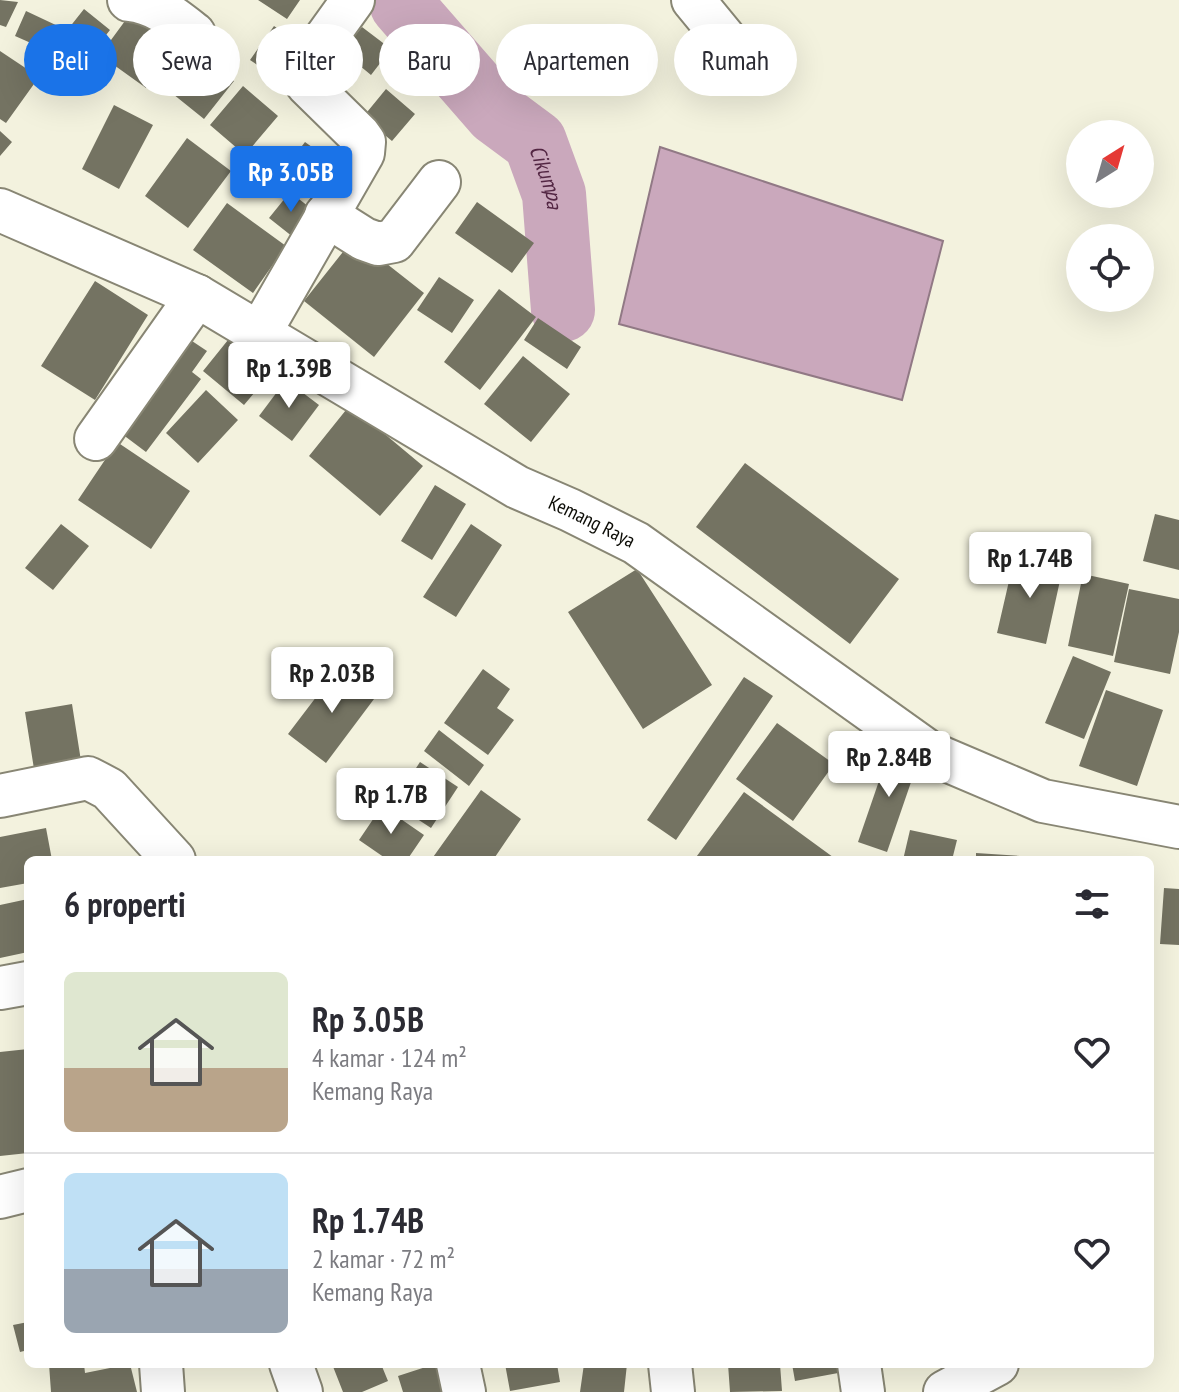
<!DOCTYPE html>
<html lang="id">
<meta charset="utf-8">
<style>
body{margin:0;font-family:"PT Sans Narrow",sans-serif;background:#f2f2f3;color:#2b2b33;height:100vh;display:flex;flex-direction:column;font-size:30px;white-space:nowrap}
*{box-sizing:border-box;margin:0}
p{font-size:26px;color:#7c7c81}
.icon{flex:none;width:44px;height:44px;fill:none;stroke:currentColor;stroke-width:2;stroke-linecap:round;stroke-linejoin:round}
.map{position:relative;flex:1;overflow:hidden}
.panel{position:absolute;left:24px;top:856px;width:1130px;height:512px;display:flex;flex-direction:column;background:#fff;border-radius:12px;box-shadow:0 8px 32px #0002}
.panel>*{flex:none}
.banner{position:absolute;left:24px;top:24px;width:1132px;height:72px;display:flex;gap:16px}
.needle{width:52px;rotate:37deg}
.buttons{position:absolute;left:1066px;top:120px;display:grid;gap:16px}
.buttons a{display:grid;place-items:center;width:88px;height:88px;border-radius:50%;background:#fff;box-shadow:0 8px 32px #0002;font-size:40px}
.price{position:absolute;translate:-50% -68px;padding:0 18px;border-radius:8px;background:#fff;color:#222;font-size:26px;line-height:52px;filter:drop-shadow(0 2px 4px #0008)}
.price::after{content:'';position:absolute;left:50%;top:48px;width:24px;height:18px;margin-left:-12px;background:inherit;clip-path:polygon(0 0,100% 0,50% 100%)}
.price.current{background:#1a73e8;color:#fff}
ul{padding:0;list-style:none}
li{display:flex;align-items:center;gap:24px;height:200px;padding:0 40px}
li+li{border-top:2px solid #e1e1e2}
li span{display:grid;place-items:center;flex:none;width:224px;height:160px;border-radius:12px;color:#555}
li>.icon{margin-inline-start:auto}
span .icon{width:96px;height:96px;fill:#fffc;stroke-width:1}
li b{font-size:34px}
h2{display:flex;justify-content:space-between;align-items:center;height:96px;padding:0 40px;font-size:34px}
.chip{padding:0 28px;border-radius:36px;background:#fff;box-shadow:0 8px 32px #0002;font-size:28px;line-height:72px}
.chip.current{background:#1a73e8;color:#fff}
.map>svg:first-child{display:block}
.water{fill:#caa8bc;stroke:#917985;stroke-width:2}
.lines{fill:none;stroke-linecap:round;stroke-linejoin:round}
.river{stroke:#caa8bc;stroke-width:64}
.building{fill:#747362}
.minor-casing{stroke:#888674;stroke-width:46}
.minor{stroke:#fff;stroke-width:42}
.labels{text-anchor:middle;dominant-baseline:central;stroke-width:6;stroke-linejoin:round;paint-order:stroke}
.street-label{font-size:20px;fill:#0c0c06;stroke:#fffef7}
.water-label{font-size:22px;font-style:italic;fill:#532643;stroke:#fffef7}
</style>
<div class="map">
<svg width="1179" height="1392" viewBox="0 0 1179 1392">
<rect width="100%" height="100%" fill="#f3f2de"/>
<path class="water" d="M660,147L943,241L902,400L619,324Z"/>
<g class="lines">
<path class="river" id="s1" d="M403,0L402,5L496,113L535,142L554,194L563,310"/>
</g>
<path class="building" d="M0,0L18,2L6,27L0,25Z
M258,0H300L287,19Z
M84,9L110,30L91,54L65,33Z
M133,10L179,44L146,88L100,55Z
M26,11L60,27L49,51L15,36Z
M274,26L305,48L282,81L250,60Z
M362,27L391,49L371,75L342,51Z
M193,48L234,81L204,119L163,86Z
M0,51L39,77L6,123L0,119Z
M243,86L278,116L245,155L210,125Z
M386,89L415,114L392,141L363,117Z
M114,105L153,125L119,189L82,169Z
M0,131L12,142L0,156Z
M187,138L231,171L188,228L145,196Z
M305,142L348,173L323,207L280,175Z
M290,192L313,210L293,237L269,218Z
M477,202L534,243L512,273L455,233Z
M227,203L286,246L253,293L193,250Z
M354,238L424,293L374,357L304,301Z
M439,277L474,300L452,333L417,310Z
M95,281L148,315L95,400L41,366Z
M499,289L536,317L480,390L444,362Z
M538,318L581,347L567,369L524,340Z
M183,335L207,351L192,372L201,379L146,452L114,428Z
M228,340L270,374L244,405L203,371Z
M523,356L570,394L531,442L484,404Z
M286,380L319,405L292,441L259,416Z
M206,390L238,420L198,463L166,433Z
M350,405L423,466L380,516L309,456Z
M117,442L190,491L151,549L78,500Z
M745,463L899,579L850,644L696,527Z
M435,485L466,504L432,560L401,541Z
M1155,514L1179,520V570L1143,561Z
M61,524L89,546L53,590L25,568Z
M471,524L502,545L456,617L423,597Z
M1015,555L1063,567L1046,644L997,633Z
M637,569L712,685L643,729L568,612Z
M1083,574L1129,584L1113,656L1068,646Z
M1129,589L1179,599V632L1170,674L1114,662Z
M1073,656L1111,672L1084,739L1045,723Z
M339,667L377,695L326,763L288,734Z
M483,669L510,689L497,708L514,720L488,755L444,723Z
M744,677L773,696L676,840L647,820Z
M1106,690L1163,710L1137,786L1079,766Z
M72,704L81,761L34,769L25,712Z
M777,723L834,764L793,821L736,779Z
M439,730L484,765L469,786L424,751Z
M891,746L920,756L887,852L858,842Z
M420,762L458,787L431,828L393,803Z
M481,790L521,819L493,860H431Z
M744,792L837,860H694Z
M382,806L424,835L407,860H388L359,840Z
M46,828L52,860H28V883L0,888V837Z
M910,830L957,840L952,860H903Z
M976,853L1035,857V860H976Z
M1164,888L1179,889V945L1160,944Z
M28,899V952L0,958V905Z
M28,1049V1153L0,1156V1052Z
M28,1322V1350L20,1352L13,1325Z
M49,1364H84L85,1373L130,1364L137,1392H51Z
M332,1364H381L388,1381L362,1392H343Z
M435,1364H442L452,1392H403L398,1376Z
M505,1364H557L560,1382L510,1391Z
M584,1364H627L624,1392H580Z
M728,1364H780L782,1391L730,1392Z
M792,1364H848L849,1371L795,1381Z"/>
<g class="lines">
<defs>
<g id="minor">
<path d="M129,0C156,3 174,18 194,34"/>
<path d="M693,0L744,62"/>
<path id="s2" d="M0,210L197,296L517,487L570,510L636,543L930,753L1043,801L1179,827"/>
<path d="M326,215L364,239L378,244L394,241L439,182"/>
<path d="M259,334L363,153L364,142L359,135L307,84L304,75L315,53L353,0"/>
<path d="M96,439L197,296"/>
<path d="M0,796L88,778L109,789L174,860"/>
<path d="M0,988L28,983"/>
<path d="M0,1197L28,1190"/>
<path d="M161,1364L163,1392"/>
<path d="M291,1364L301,1392"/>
<path d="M458,1364L464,1392"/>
<path d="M670,1364L673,1392"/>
<path d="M859,1364L863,1392"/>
<path d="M945,1392L997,1364"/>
</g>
</defs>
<use href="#minor" class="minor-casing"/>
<use href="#minor" class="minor"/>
</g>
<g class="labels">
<g class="street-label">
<text stroke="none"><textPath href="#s2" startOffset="670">Kemang Raya</textPath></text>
</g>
<g class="water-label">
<text stroke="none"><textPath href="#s1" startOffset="234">Cikumpa</textPath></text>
</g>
</g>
</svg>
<div class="buttons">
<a><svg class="needle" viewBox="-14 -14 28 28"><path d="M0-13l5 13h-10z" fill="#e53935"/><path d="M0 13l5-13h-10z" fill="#7c7c81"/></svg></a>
<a><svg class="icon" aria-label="locate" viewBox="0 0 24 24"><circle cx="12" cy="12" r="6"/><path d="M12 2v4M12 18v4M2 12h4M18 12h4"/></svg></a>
</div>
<b class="price current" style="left:291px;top:214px">Rp 3.05B</b>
<b class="price" style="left:289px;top:410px">Rp 1.39B</b>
<b class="price" style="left:1030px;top:600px">Rp 1.74B</b>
<b class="price" style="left:332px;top:715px">Rp 2.03B</b>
<b class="price" style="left:889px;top:799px">Rp 2.84B</b>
<b class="price" style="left:391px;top:836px">Rp 1.7B</b>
<div class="banner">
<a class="chip current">Beli</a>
<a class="chip">Sewa</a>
<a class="chip">Filter</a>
<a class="chip">Baru</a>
<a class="chip">Apartemen</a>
<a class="chip">Rumah</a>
</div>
<section class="panel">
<h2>6 properti<svg class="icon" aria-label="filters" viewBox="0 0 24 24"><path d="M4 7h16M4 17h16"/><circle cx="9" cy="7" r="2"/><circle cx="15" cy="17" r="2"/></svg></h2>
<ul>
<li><span style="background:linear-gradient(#dfe7d0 60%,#b9a48a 0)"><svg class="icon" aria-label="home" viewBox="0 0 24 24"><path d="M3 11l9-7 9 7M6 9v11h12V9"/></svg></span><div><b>Rp 3.05B</b><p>4 kamar · 124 m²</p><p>Kemang Raya</p></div><svg class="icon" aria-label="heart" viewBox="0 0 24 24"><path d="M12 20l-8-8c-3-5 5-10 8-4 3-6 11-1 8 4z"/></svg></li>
<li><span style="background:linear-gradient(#bfe0f5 60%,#9aa5b1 0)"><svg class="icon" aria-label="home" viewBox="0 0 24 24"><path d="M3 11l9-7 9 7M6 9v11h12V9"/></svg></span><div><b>Rp 1.74B</b><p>2 kamar · 72 m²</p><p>Kemang Raya</p></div><svg class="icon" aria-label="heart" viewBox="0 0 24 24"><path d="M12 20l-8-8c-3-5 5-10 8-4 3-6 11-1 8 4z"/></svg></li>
</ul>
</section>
</div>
